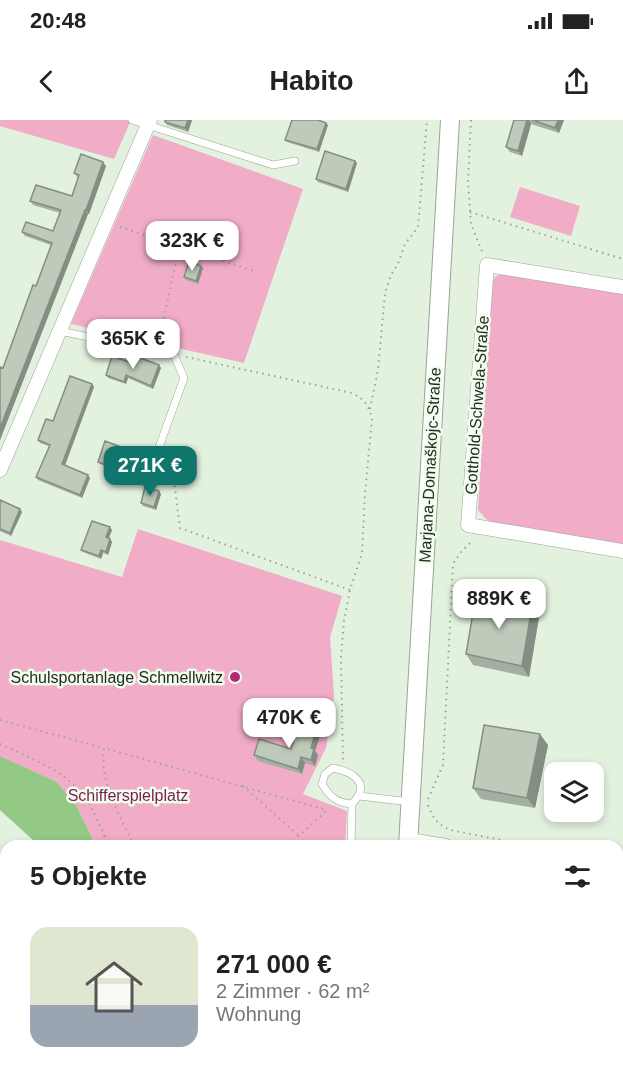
<!DOCTYPE html>
<html lang="de">
<meta charset="utf-8">
<style>
body{margin:0;font-family:Helvetica,sans-serif;background:#f2f2f2;color:#222;height:100vh;display:flex;flex-direction:column;font-size:22px;white-space:nowrap}
*{box-sizing:border-box;margin:0}
p{font-size:20px;color:#767676}
.icon{flex:none;width:33px;height:33px;fill:none;stroke:currentColor;stroke-width:2;stroke-linecap:round;stroke-linejoin:round}
.map{position:relative;flex:1;overflow:hidden}
.drawer{position:absolute;left:0px;top:720px;width:624px;height:236px;display:flex;flex-direction:column;background:#fff;border-radius:18px 18px 0 0;box-shadow:0 3px 9px #0003}
.drawer>*{flex:none}
.buttons{position:absolute;left:544px;top:642px;display:grid;gap:12px}
.buttons a{display:grid;place-items:center;width:60px;height:60px;border-radius:12px;background:#fff;box-shadow:0 3px 9px #0003;font-size:30px}
.price{position:absolute;translate:-50% -51px;padding:0 14px;border-radius:12px;background:#fff;color:#222;font-size:20px;line-height:39px;filter:drop-shadow(0 2px 3px #0008)}
.price::after{content:'';position:absolute;left:50%;top:36px;width:18px;height:14px;margin-left:-9px;background:inherit;clip-path:polygon(0 0,100% 0,50% 100%)}
.price.on{background:#0f766e;color:#fff}
ul{padding:0;list-style:none}
li{display:flex;align-items:center;gap:18px;height:150px;padding:0 30px}
li span{display:grid;place-items:center;flex:none;width:168px;height:120px;border-radius:18px;color:#555}
li>.icon{margin-inline-start:auto}
span .icon{width:72px;height:72px;fill:#fffc;stroke-width:1}
li b{font-size:26px}
h2{display:flex;justify-content:space-between;align-items:center;height:72px;padding:0 30px;font-size:26px}
.status{display:flex;justify-content:space-between;align-items:center;height:42px;padding:0 30px;background:#fff;direction:ltr}
.status svg{height:16px;fill:currentColor}
header{display:flex;justify-content:space-between;align-items:center;height:78px;padding:0 30px;background:#fff;font-size:27px;font-weight:700}
.map>svg:first-child{display:block}
.green{fill:#f1acc8}
.water{fill:#94c885}
.lines{fill:none;stroke-linecap:round;stroke-linejoin:round}
.stream{stroke:#94c885;stroke-width:4.5}
.service-casing{stroke:#98a595;stroke-width:8}
.minor-casing{stroke:#98a595;stroke-width:15}
.tertiary-casing{stroke:#98a595;stroke-width:20}
.path{stroke:#9aa597;stroke-width:2;stroke-dasharray:1.5 4.5;stroke-linecap:butt}
.service{stroke:#fff;stroke-width:7}
.minor{stroke:#fff;stroke-width:14}
.tertiary{stroke:#fff;stroke-width:18}
.wall{fill:#a3afa0}
.shaded-wall{fill:#858e82}
.building{fill:#becbba;stroke:#858e82;stroke-width:1.5}
.poi-dot{fill:#b02b72;stroke:#f0feed;stroke-width:2}
.labels{text-anchor:middle;dominant-baseline:central;stroke-width:5;stroke-linejoin:round;paint-order:stroke}
.street-label{font-size:16px;fill:#252a23;stroke:#f0feed}
.poi-label{font-size:16px;fill:#252a23;stroke:#f0feed;text-anchor:end}
.park-label{font-size:16px;fill:#7a1b4e;stroke:#f0feed}
</style>
<div class="status"><b>20:48</b><svg viewBox="0 0 49 12"><path d="M0 12V9h3v3zM5 12V6h3v6zM10 12V3h3v9zM15 12V0h3v12zM26 1h20v11H26zM47 4h2v5h-2z"/></svg></div>
<header><svg class="icon" aria-label="back" viewBox="0 0 24 24"><path d="M15 5l-7 7 7 7"/></svg>Habito<svg class="icon" aria-label="share" viewBox="0 0 24 24"><path d="M12 15V3M7 8l5-5 5 5M5 13v7h14v-7"/></svg></header>
<div class="map">
<svg width="623" height="955" viewBox="0 0 623 955">
<rect width="100%" height="100%" fill="#e3f1df"/>
<path class="green" d="M0,0H131L114,39L0,6Z
M153,15L303,69L244,243L71,204Z
M520,67L580,86L571,116L510,97Z
M505,152L623,172V425L489,402L478,390L491,164L495,157Z
M138,409L342,476L330,517L334,576L326,628L303,674L347,691L345,726H93V720L76,685L57,662L0,636V420L122,457Z
M6,815V905L0,904V820Z
M163,950H331L330,955H183Z"/>
<path class="water" d="M0,636L57,662L76,685L93,720V726H35L34,721L0,690Z"/>
<g class="lines">
<path class="stream" d="M0,816L6,812"/>
<defs>
<path id="service" d="M132,0L273,45L295,41
M60,211L174,235L184,258L158,330
M359,676L410,682
M351,726L352,684C372,663 353,652 333,648L325,654L322,664C330,677 337,683 352,684
M338,955L339,950"/>
<path id="minor" d="M623,167L487,145L468,405L623,431
M0,350L150,0
M409,720L446,726
M618,757L623,758
M0,910L6,911
M149,950L170,955
M557,955L558,950"/>
<path id="tertiary" d="M408,726L450,0
M393,955V950"/>
</defs>
<use href="#service" class="service-casing"/>
<use href="#minor" class="minor-casing"/>
<use href="#tertiary" class="tertiary-casing"/>
<path class="path" d="M471,0L468,62L471,104L483,134
M470,92L623,139
M120,107L254,151
M159,222L179,127
M186,237L352,273C364,279 369,285 372,299L365,374L362,433L350,470L344,501L341,537L343,640
M370,289L378,250L385,173L391,155L398,144L405,124L418,107L427,0
M170,330L180,408L350,470
M0,600L104,628
M0,624C32,639 68,651 88,682C97,697 101,713 113,726
M243,666L299,716
M428,679L443,645L453,444L461,432L473,420
M428,685C433,698 437,704 450,710L532,726
M104,716L105,726
M289,725L327,690
M134,726C120,695 99,663 104,628L327,690
M288,726H293
M618,787H623
M0,830L6,826
M0,845L6,835
M0,855L6,856
M222,950L226,955
M409,952L427,950
M531,955V950"/>
<use href="#service" class="service"/>
<use href="#minor" class="minor"/>
<use href="#tertiary" class="tertiary"/>
</g>
<path class="wall" d="M165,0H192L188,12L167,5L165,2Z
M514,0H564L559,13L531,4L522,36L510,32L506,27Z
M328,5L319,32L287,22L285,20Z
M357,43L348,72L318,62L316,59Z
M106,46L89,94H88L0,320V247L3,248L36,166L51,125L25,116L22,112L53,111L60,93L33,85L30,81L72,76L78,58L74,53Z
M201,146L203,148L198,164L186,160L184,157Z
M135,244L159,245L161,248L153,269L128,258L126,264L108,258L106,255Z
M92,264L94,267L65,346L90,358L82,378L38,360L36,357L49,326L40,323L38,320L53,301Z
M134,334L127,354L100,344L98,342Z
M161,374L156,390L143,386L141,383Z
M0,380L22,392L11,416L0,411Z
M112,410L109,418L112,422L108,435L103,433L101,439L83,432L81,430Z
M539,497L529,557L473,545L466,534Z
M320,616L315,631L318,635L315,646L305,643L302,654L258,641L254,635L291,629Z
M548,625L535,688L481,679L473,668Z
M6,923V950H69L68,955H16L9,953L8,955H0Z"/>
<path class="shaded-wall" d="M188,0H192L188,12L185,8Z
M527,0H529L531,4L522,36L518,31Z
M558,0H564L559,13L555,8Z
M326,3L328,5L319,32L317,29Z
M355,41L357,43L348,72L346,69Z
M103,42L106,46L89,94L86,90Z
M85,90L88,94L0,320V308Z
M201,146L203,148L198,164L196,161Z
M159,245L161,248L153,269L151,266Z
M126,255L128,258L126,264L124,262Z
M92,264L94,267L64,347L62,344Z
M132,331L134,334L127,354L125,351Z
M88,355L90,358L82,378L80,375Z
M159,371L161,374L156,390L154,387Z
M20,389L22,392L11,416L10,413Z
M110,407L112,410L108,420L106,417Z
M110,419L112,422L108,435L106,432Z
M101,430L103,433L101,439L99,436Z
M532,486L539,497L529,557L522,546Z
M316,610L320,616L315,631L318,635L315,646L311,640V628Z
M540,614L548,625L535,688L527,678Z
M301,637L305,643L302,654L298,649Z
M623,840V916L618,945V869Z
M5,948L9,953L8,955H3Z
M64,950H69L68,955H62Z"/>
<path class="building" d="M165,0H188L185,8L165,2Z
M292,0H318L326,3L317,29L285,20Z
M514,0H527L518,31L506,27Z
M533,0H558L555,8Z
M325,31L355,41L346,69L316,59Z
M81,34L103,42L86,90H85L0,308V247L3,248L33,165L36,166L52,123L22,112L26,102L53,111L61,90L30,81L36,65L72,76L79,55L74,53Z
M189,142L201,146L196,161L184,157Z
M112,236L135,244L138,237L159,245L151,266L126,255L124,262L106,255Z
M70,256L92,264L62,344L88,355L80,375L36,357L50,325L38,320L46,299L53,301Z
M105,321L132,331L125,351L98,342Z
M145,367L159,371L154,387L141,383Z
M0,380L20,389L10,413L0,409Z
M92,401L110,407L106,417L110,419L106,432L101,430L99,436L81,430Z
M476,475L532,486L522,546L466,534Z
M299,604L316,610L311,628L314,629L311,640L301,637L298,649L254,635L259,619L291,629Z
M484,605L540,614L527,678L473,668Z
M618,788H623V840L618,869Z
M0,921L6,923V948H5L3,955H0Z
M618,945L623,946V955H578L579,950H618Z
M12,950H64L62,955H32Z
M86,950H105L110,951L108,955H84Z
M113,950H138L143,953L150,955H115L112,954Z"/>
<circle class="poi-dot" cx="235" cy="557" r="6"/>
<g class="labels">
<g class="street-label">
<text transform="translate(477 285) rotate(-86)">Gotthold-Schwela-Straße</text>
<text transform="translate(430 345) rotate(-87)">Marjana-Domaškojc-Straße</text>
</g>
<g class="poi-label">
<text x="223" y="557">Schulsportanlage Schmellwitz</text>
</g>
<g class="park-label">
<text x="128" y="675">Schifferspielplatz</text>
</g>
</g>
</svg>
<div class="buttons">
<a><svg class="icon" aria-label="layers" viewBox="0 0 24 24"><path d="M12 4l9 5-9 5-9-5zM3 14l9 5 9-5"/></svg></a>
</div>
<b class="price" style="left:192px;top:152px">323K €</b>
<b class="price" style="left:133px;top:250px">365K €</b>
<b class="price on" style="left:150px;top:377px">271K €</b>
<b class="price" style="left:499px;top:510px">889K €</b>
<b class="price" style="left:289px;top:629px">470K €</b>
<section class="drawer">
<h2>5 Objekte<svg class="icon" aria-label="filters" viewBox="0 0 24 24"><path d="M4 7h16M4 17h16"/><circle cx="9" cy="7" r="2"/><circle cx="15" cy="17" r="2"/></svg></h2>
<ul>
<li><span style="background:linear-gradient(#dfe7d0 65%,#9aa5b1 0)"><svg class="icon" aria-label="home" viewBox="0 0 24 24"><path d="M3 11l9-7 9 7M6 9v11h12V9"/></svg></span><div><b>271 000 €</b><p>2 Zimmer · 62 m²</p><p>Wohnung</p></div></li>
</ul>
</section>
</div>
